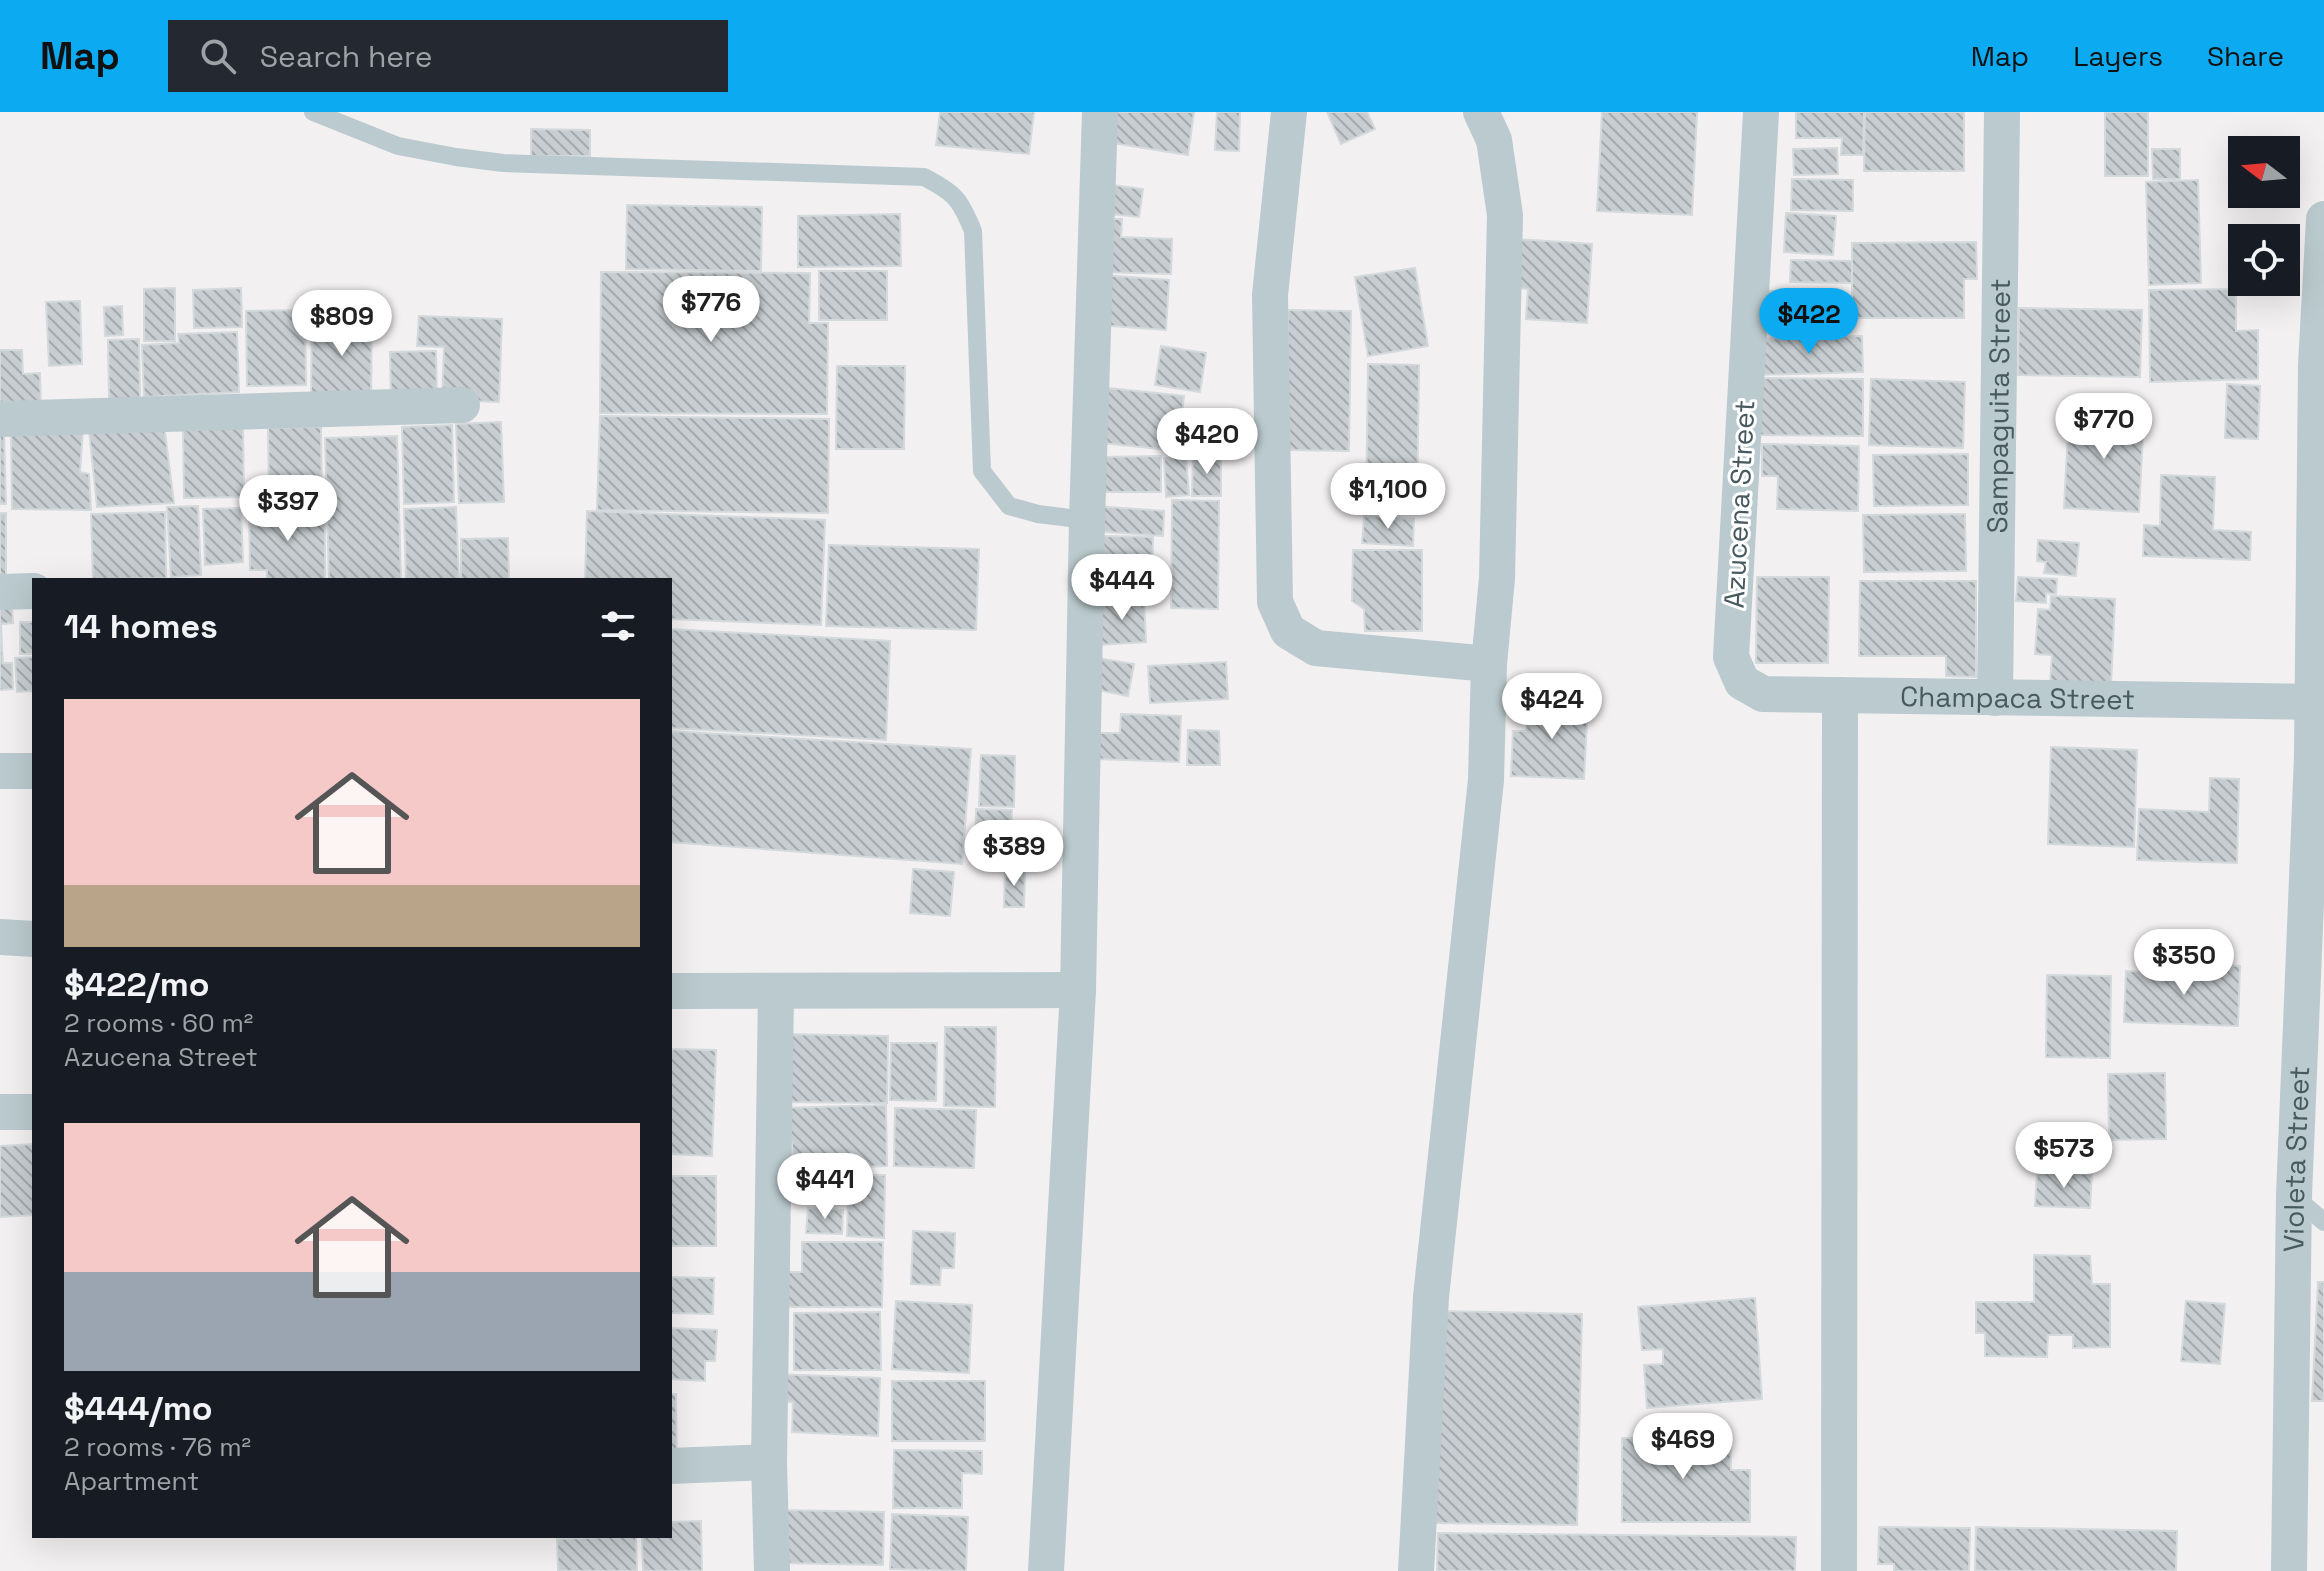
<!DOCTYPE html>
<meta charset="utf-8">
<style>
body{margin:0;font-family:"Space Grotesk",sans-serif;background:#242831;color:#f1f3f6;height:100vh;display:flex;flex-direction:column;font-size:30px;white-space:nowrap}
*{box-sizing:border-box;margin:0}
p{font-size:26px;color:#9ea1a6}
.icon{flex:none;width:44px;height:44px;fill:none;stroke:currentColor;stroke-width:2;stroke-linecap:round;stroke-linejoin:round}
.map{position:relative;flex:1;overflow:hidden}
.panel{position:absolute;left:32px;top:466px;width:640px;height:960px;display:flex;flex-direction:column;background:#171b24;border-radius:0px;box-shadow:0 8px 32px #0002}
.panel>*{flex:none}
.needle{width:52px;rotate:286deg}
.buttons{position:absolute;left:2228px;top:24px;display:grid;gap:16px}
.buttons a{display:grid;place-items:center;width:72px;height:72px;border-radius:0px;background:#171b24;box-shadow:0 8px 32px #0002;font-size:40px}
.price{position:absolute;translate:-50% -68px;padding:0 18px;border-radius:28px;background:#fff;color:#222;font-size:26px;line-height:52px;filter:drop-shadow(0 2px 4px #0008)}
.price::after{content:'';position:absolute;left:50%;top:48px;width:24px;height:18px;margin-left:-12px;background:inherit;clip-path:polygon(0 0,100% 0,50% 100%)}
.price.on{background:#0caaf1;color:#111}
ul{padding:0;list-style:none}
li{display:grid;align-content:center;gap:16px;height:424px;padding:0 32px}
li span{display:grid;place-items:center;height:248px;border-radius:0px;color:#555}
li>.icon{margin-inline-start:auto}
span .icon{width:144px;height:144px;fill:#fffc;stroke-width:1}
li b{font-size:34px}
h2{display:flex;justify-content:space-between;align-items:center;height:96px;padding:0 32px;font-size:34px}
header{display:flex;align-items:center;gap:48px;box-sizing:border-box;height:112px;padding:0 40px;background:#0caaf1;color:#111}
header strong{font-size:38px}
nav{display:flex;gap:44px;margin-inline-start:auto;font-size:28px}
.search{width:560px;height:72px;background:#242831;display:flex;align-items:center;gap:20px;box-sizing:border-box;padding:0 28px;border-radius:0px;color:#9ea1a6;font-size:30px}
.map>svg:first-child{display:block}
.building{fill:url(#building-back-hatch);stroke:#d4d9dc;stroke-width:2}
.lines{fill:none;stroke-linecap:round;stroke-linejoin:round}
.service{stroke:#bbcace;stroke-width:18}
.minor{stroke:#bbcace;stroke-width:36}
.labels{text-anchor:middle;dominant-baseline:central;stroke-width:6;stroke-linejoin:round;paint-order:stroke}
.street-label{font-size:28px;fill:#475a60;stroke:#fff}
</style>
<header>
<strong>Map</strong>
<div class="search"><svg class="icon" aria-label="search" viewBox="0 0 24 24"><circle cx="10" cy="10" r="6"/><path d="M15 15l6 6"/></svg>Search here</div>
<nav><a>Map</a><a>Layers</a><a>Share</a></nav>
</header>
<div class="map">
<svg width="2324" height="1459" viewBox="0 0 2324 1459">
<defs>
<pattern id="building-back-hatch" width="6" height="6" patternUnits="userSpaceOnUse" patternTransform="scale(2)"><rect width="6" height="6" fill="#c7cdd0"/><path d="M-1 5l2 2M0 0l6 6M5-1l2 2" fill="none" stroke="#a3a9ac"/></pattern>
</defs>
<rect width="100%" height="100%" fill="#f3f0f1"/>
<path class="building" d="M940,0H1034L1029,42L936,33Z
M1110,0H1194L1188,43L1106,30Z
M1217,0H1240L1239,39L1215,38Z
M1327,0H1367L1375,17L1341,32Z
M1602,0H1697L1692,103L1597,99Z
M1796,0H1864L1863,43H1841L1842,26H1796Z
M1865,0H1964V59H1864Z
M2105,0H2148V64H2105Z
M531,17L590,18V44H531Z
M1837,36L1838,62L1794,63L1793,37Z
M2152,37H2180V67H2153Z
M1792,67L1853,68V99L1791,98Z
M2198,68L2201,171L2149,173L2146,70Z
M1105,72L1143,77L1139,105L1101,101Z
M627,93L762,95L761,159L626,157Z
M1786,101L1836,104L1833,143L1784,140Z
M900,102L901,154L798,155V104Z
M1100,107H1122L1121,125L1172,127L1171,162L1099,160Z
M1516,127L1592,132L1587,211L1526,207L1528,177L1512,175Z
M1976,130L1977,167H1964V206H1852V131Z
M1791,148L1852,149V171L1790,170Z
M1415,156L1428,234L1368,244L1355,165Z
M819,159H887V208H819Z
M601,160L810,161L809,211H828L827,302L600,301Z
M1102,163L1169,168L1166,218L1098,213Z
M175,176V229H144V177Z
M241,176L242,215L194,216L193,178Z
M2236,177V219L2258,218V267L2150,270L2149,178Z
M1761,179H1809V209L1761,210Z
M80,189L82,252L49,254L46,190Z
M122,194L123,223L105,224L104,195Z
M2019,196L2142,198L2140,265L2018,263Z
M305,198L306,273L247,274L246,199Z
M1288,198L1351,199L1349,339L1286,338Z
M312,200H372L371,291H311Z
M419,204L502,207L499,290L442,288L444,235L417,234Z
M237,220L239,280L144,285L142,233L179,231L178,222Z
M1862,224L1863,260L1756,263L1755,227Z
M139,227L140,287L109,288L108,228Z
M1161,234L1206,241L1200,280L1155,273Z
M0,238H22L23,262L40,261L41,295L0,296Z
M436,239L437,288L391,290L390,240Z
M1368,252L1419,253L1417,396L1366,395Z
M837,254H905L904,337H836Z
M1753,266L1863,267V324L1753,323Z
M1871,267L1965,270L1963,336L1869,333Z
M2227,272L2260,274L2258,327L2225,326Z
M1099,275L1184,284L1178,339L1093,330Z
M2069,298L2144,302L2139,400L2064,396Z
M600,304L829,307L828,401L597,398Z
M501,310L504,390L459,391L456,312Z
M164,312L174,391L97,395L89,319Z
M452,313L454,390L404,392L402,315Z
M243,315L244,385L184,386L183,316Z
M321,315L322,385L269,386L268,316Z
M11,318H83L80,360L89,362L91,398L12,397Z
M0,320H4L6,392H0Z
M397,324L401,468H329L325,326Z
M1762,332L1859,334L1858,399L1777,397L1778,364H1762Z
M1968,342V393L1874,394L1873,343Z
M1161,344V380H1102V345Z
M1193,344H1221V384H1192Z
M1186,345L1189,383L1166,385L1164,346Z
M2161,363L2215,365L2213,418L2251,420L2250,448L2143,444L2144,413L2160,414Z
M1172,388L1219,389L1218,497L1171,496Z
M198,394L201,463L171,465L167,395Z
M1095,394L1164,399L1163,424L1093,419Z
M456,395L459,468H406L404,397Z
M241,396L243,450L205,453L203,397Z
M325,396V468H267V458H250L249,397Z
M587,399L825,408L821,513L670,507V468H585Z
M165,400L166,466L93,467L91,402Z
M0,401H6V464H0Z
M1965,402L1966,459L1864,460L1863,403Z
M1364,404L1414,407L1413,434L1362,431Z
M1101,424L1153,425L1152,479L1099,478Z
M508,426L509,468H461V427Z
M2038,428L2079,431L2076,464L2044,461L2046,450L2037,449Z
M829,433L979,437L976,518L826,514Z
M1353,438H1422V519H1365L1364,497L1352,489Z
M1757,465H1829L1828,551H1756Z
M2018,465L2057,467L2056,482L2046,481V491L2016,489Z
M1860,469H1976V565L1946,564V544H1859Z
M2051,484L2115,487L2111,574L2050,571L2052,543L2035,542L2038,497L2050,498Z
M1144,488L1146,530L1099,533L1097,491Z
M12,495L13,511L1,512L3,551H12L13,577L0,578V496Z
M20,510H34V542H20Z
M670,517L890,529L886,628L670,616Z
M34,545V579L17,580L15,546Z
M1098,546L1134,552L1128,584L1092,577Z
M1226,550L1228,587L1150,591L1148,554Z
M1528,586L1588,590L1584,667L1511,664L1513,619H1526Z
M1121,602L1181,604L1179,650L1097,647L1098,621H1120Z
M1188,618L1219,619L1220,653H1187Z
M670,619L971,637L962,752L670,730Z
M2051,635L2137,638L2134,735L2048,732Z
M981,643L1015,644L1014,695L979,694Z
M2210,666L2239,667L2237,751L2137,748L2139,697L2209,700Z
M976,697L1012,698L1010,752L975,751Z
M913,757L954,760L950,804L910,801Z
M1005,757L1025,758L1024,795H1004Z
M2199,852L2240,854L2238,914L2124,910L2126,859L2199,862Z
M2047,863L2111,864L2110,946L2046,945Z
M945,915H996L995,995L944,994Z
M783,922L888,924L887,991L781,990Z
M891,931H937L936,989L890,988Z
M670,937L716,938L712,1044L670,1042Z
M2165,961L2166,1027L2109,1028L2108,962Z
M886,993L887,1054L793,1057L792,1030H782L781,996Z
M895,996L976,998L974,1056L894,1054Z
M34,1032V1103L0,1105V1034Z
M2037,1061L2092,1062L2090,1096L2035,1094Z
M815,1062L885,1063L884,1126L847,1124L848,1082L815,1081Z
M670,1064H716V1134H670Z
M808,1096L843,1098L842,1122L806,1121Z
M913,1119L955,1121L954,1156H941L940,1173L911,1172Z
M802,1130H883L882,1195H776V1160H802Z
M2034,1143L2090,1144L2092,1172H2110V1235L2073,1236V1223H2048L2047,1245L1985,1244V1221H1976V1190H2034Z
M670,1165L714,1166L713,1202L670,1201Z
M2318,1170H2324V1289H2312Z
M1755,1186L1762,1287L1647,1296L1644,1253L1663,1252V1237L1642,1238L1638,1195Z
M896,1189L972,1193L969,1261L892,1257Z
M2186,1189L2225,1192L2220,1252L2181,1249Z
M1440,1199L1582,1202L1577,1413L1435,1411Z
M880,1200L881,1258H794V1201Z
M670,1216L717,1218L715,1249H705V1269L670,1267Z
M775,1262L880,1266L878,1324L792,1320L793,1290L774,1289Z
M892,1269H985V1329H892Z
M670,1282H676L677,1350H670Z
M1730,1325L1731,1358H1750V1410H1622V1326Z
M894,1338L982,1339V1362L962,1361V1396H893Z
M779,1398L884,1400L883,1453L777,1451Z
M892,1402L968,1405L966,1459L890,1457Z
M701,1409L702,1459H643L642,1424H670V1410Z
M1879,1415L1970,1416L1969,1459H1894V1452H1878Z
M1976,1415L2177,1419L2176,1459H1975Z
M1438,1421L1796,1425L1795,1459H1437Z
M636,1424L637,1459H558L557,1427Z"/>
<g class="lines">
<path class="service" d="M313,0L398,34L456,45L503,51L924,65C955,81 960,87 973,119L982,359L1009,394L1038,402L1087,408
M2294,1084L2324,1110"/>
<g class="minor">
<path d="M1289,0L1270,183L1275,490L1288,519L1316,536L1489,552"/>
<path id="s1" d="M1761,0L1731,545L1742,570L1763,582L2324,590"/>
<path d="M0,307L462,293"/>
<path d="M0,480L34,479"/>
<path id="s2" d="M1995,586L2002,0"/>
<path d="M0,659H34"/>
<path d="M0,825L34,827"/>
<path d="M670,879L1078,878"/>
<path d="M0,1000H34"/>
<path d="M670,1354L769,1350"/>
<path d="M772,1459L769,1350L776,880"/>
<path d="M1046,1459L1078,878L1087,408L1100,0"/>
<path d="M1416,1459L1431,1185L1486,668L1489,552L1497,466L1505,103L1494,28L1481,0"/>
<path d="M1839,1459L1840,583"/>
<path id="s3" d="M2289,1459L2294,1084L2312,644L2316,253L2324,107"/>
</g>
</g>
<g class="labels">
<g class="street-label">
<text stroke="none"><textPath href="#s2" startOffset="292">Sampaguita Street</textPath></text>
<text transform="translate(1739 392) rotate(-87)">Azucena Street</text>
<text stroke="none"><textPath href="#s1" startOffset="852">Champaca Street</textPath></text>
<text stroke="none"><textPath href="#s3" startOffset="412">Violeta Street</textPath></text>
</g>
</g>
</svg>
<div class="buttons">
<a><svg class="needle" viewBox="-14 -14 28 28"><path d="M0-13l5 13h-10z" fill="#e53935"/><path d="M0 13l5-13h-10z" fill="#9ea1a6"/></svg></a>
<a><svg class="icon" aria-label="locate" viewBox="0 0 24 24"><circle cx="12" cy="12" r="6"/><path d="M12 2v4M12 18v4M2 12h4M18 12h4"/></svg></a>
</div>
<b class="price" style="left:711px;top:232px">$776</b>
<b class="price on" style="left:1809px;top:244px">$422</b>
<b class="price" style="left:342px;top:246px">$809</b>
<b class="price" style="left:2104px;top:349px">$770</b>
<b class="price" style="left:1207px;top:364px">$420</b>
<b class="price" style="left:1388px;top:419px">$1,100</b>
<b class="price" style="left:288px;top:431px">$397</b>
<b class="price" style="left:1122px;top:510px">$444</b>
<b class="price" style="left:1552px;top:629px">$424</b>
<b class="price" style="left:1014px;top:776px">$389</b>
<b class="price" style="left:2184px;top:885px">$350</b>
<b class="price" style="left:2064px;top:1078px">$573</b>
<b class="price" style="left:825px;top:1109px">$441</b>
<b class="price" style="left:1683px;top:1369px">$469</b>
<section class="panel">
<h2>14 homes<svg class="icon" aria-label="filters" viewBox="0 0 24 24"><path d="M4 7h16M4 17h16"/><circle cx="9" cy="7" r="2"/><circle cx="15" cy="17" r="2"/></svg></h2>
<ul>
<li><span style="background:linear-gradient(#f6c9c9 75%,#b9a48a 0)"><svg class="icon" aria-label="home" viewBox="0 0 24 24"><path d="M3 11l9-7 9 7M6 9v11h12V9"/></svg></span><div><b>$422/mo</b><p>2 rooms · 60 m²</p><p>Azucena Street</p></div></li>
<li><span style="background:linear-gradient(#f6c9c9 60%,#9aa5b1 0)"><svg class="icon" aria-label="home" viewBox="0 0 24 24"><path d="M3 11l9-7 9 7M6 9v11h12V9"/></svg></span><div><b>$444/mo</b><p>2 rooms · 76 m²</p><p>Apartment</p></div></li>
</ul>
</section>
</div>
